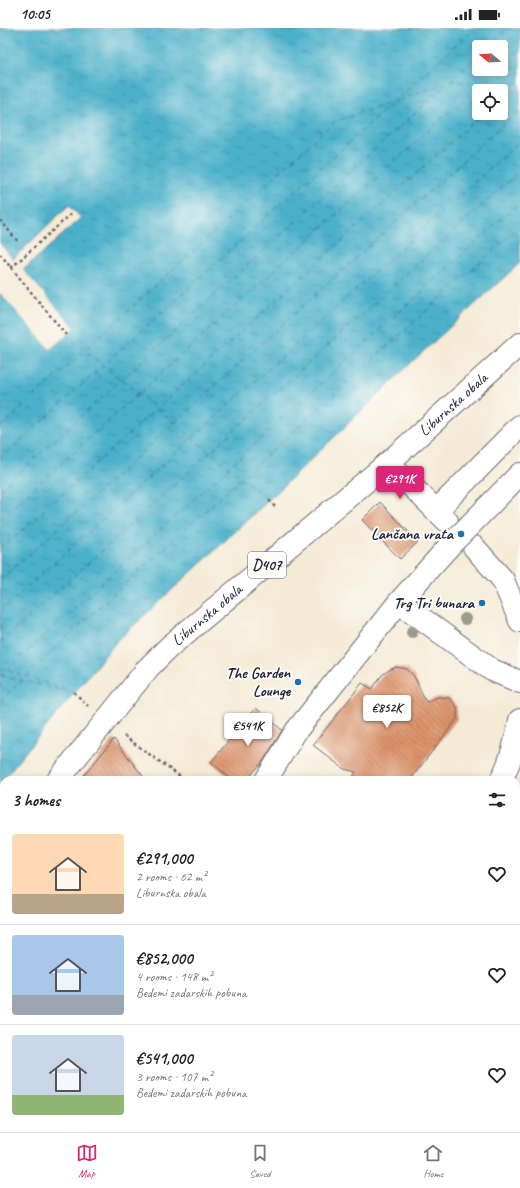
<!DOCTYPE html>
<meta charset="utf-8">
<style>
body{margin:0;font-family:Caveat,sans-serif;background:#f6f6f6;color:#222;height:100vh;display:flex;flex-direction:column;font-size:15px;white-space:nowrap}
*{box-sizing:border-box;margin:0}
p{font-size:13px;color:#767676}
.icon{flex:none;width:22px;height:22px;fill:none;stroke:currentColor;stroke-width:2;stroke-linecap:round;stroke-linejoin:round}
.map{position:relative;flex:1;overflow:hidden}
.side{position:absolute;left:0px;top:748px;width:520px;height:356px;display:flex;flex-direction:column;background:#fff;border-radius:12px 12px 0 0;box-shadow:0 2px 10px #0003}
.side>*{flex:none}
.needle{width:26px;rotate:288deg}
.buttons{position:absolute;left:472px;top:12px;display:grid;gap:8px}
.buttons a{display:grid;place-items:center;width:36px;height:36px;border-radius:4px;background:#fff;box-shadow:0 2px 10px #0003;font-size:20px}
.price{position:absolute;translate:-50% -34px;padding:0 9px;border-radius:4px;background:#fff;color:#222;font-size:13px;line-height:26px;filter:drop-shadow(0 1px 2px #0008)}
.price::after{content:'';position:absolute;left:50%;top:24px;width:12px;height:9px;margin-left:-6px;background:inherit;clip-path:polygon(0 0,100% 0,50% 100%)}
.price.current{background:#db2777;color:#fff}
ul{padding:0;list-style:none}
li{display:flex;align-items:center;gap:12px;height:100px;padding:0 12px}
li+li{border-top:1px solid #e0e0e0}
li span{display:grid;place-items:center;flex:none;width:112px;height:80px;border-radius:4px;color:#555}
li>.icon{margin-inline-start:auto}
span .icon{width:48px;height:48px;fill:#fffc;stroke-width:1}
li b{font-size:17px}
h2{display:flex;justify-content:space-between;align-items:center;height:48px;padding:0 12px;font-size:17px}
.status{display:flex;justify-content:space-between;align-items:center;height:28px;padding:0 20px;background:#fff;direction:ltr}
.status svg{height:11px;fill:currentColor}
.dock{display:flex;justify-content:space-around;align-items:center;height:56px;border-top:1px solid #e0e0e0;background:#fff;font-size:11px;color:#767676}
.dock a{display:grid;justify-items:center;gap:2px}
.dock .current{color:#db2777}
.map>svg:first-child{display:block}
.park{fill:#a2c46e;stroke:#627354}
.water{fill:url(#water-ripples);stroke:#366a82;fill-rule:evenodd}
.pier{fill:#f5ead5}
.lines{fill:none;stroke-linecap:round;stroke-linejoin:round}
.ferry{stroke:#325b74;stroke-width:1;stroke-dasharray:5 4;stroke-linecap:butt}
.building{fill:url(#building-back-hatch)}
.minor-casing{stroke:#6c6871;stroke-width:24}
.major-casing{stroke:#6c6871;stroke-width:24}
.path{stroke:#6c6871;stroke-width:2.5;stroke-dasharray:3 3;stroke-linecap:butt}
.minor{stroke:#fff;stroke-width:22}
.major{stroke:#fff;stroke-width:22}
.minor-bridge-casing{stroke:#6c6871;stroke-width:24;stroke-linecap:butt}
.minor-bridge{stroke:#fff;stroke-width:22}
.tree{fill:#9a9b8a}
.poi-dot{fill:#1f6fb2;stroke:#fdfcf7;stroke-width:1.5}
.labels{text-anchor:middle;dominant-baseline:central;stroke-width:4;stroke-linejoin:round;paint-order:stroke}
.shield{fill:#fdfcf7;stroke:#646373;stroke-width:1}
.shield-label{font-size:15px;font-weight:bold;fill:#22223b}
.street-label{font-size:16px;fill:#22223b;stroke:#fdfcf7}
.poi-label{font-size:16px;font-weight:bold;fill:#22223b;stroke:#fdfcf7;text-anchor:end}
</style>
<div class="status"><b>10:05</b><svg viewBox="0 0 49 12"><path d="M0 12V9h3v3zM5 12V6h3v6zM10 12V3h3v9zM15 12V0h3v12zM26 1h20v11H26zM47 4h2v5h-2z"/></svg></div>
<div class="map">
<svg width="520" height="1104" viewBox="0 0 520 1104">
<defs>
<pattern id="water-ripples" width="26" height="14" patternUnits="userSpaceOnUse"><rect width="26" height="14" fill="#4bb1ca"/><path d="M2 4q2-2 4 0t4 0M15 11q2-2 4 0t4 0" fill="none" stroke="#3e90a5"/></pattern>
<pattern id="building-back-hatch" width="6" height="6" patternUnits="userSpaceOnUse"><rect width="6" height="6" fill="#dc9269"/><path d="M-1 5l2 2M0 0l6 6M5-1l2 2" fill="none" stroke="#b27758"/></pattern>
</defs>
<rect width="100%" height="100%" fill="#fdfcf7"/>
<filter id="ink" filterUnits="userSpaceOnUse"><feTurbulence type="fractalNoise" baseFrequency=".025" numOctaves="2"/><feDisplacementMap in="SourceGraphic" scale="8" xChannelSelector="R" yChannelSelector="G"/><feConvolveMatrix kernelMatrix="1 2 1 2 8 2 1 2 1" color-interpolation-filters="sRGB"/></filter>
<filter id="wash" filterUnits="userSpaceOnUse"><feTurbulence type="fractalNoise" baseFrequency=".012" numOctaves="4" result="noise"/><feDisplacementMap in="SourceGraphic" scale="16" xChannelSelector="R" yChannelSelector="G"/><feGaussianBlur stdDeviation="0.9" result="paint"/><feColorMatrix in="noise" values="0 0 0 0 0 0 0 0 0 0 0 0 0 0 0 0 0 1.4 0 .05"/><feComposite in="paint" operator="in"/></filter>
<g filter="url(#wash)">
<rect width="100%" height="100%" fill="#f5ead5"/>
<path class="park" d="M516,788L520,792V857L516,859Z
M117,1100H271L272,1101L267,1104H120Z"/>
<path class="water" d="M0,0H520V235L414,332L269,472L117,613L0,755V265L50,321L74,300L23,242L81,190L69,177L13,231L0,215ZM479,19H501V41H479ZM479,63H501V85H479Z"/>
<path class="pier" d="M22,241L75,300L50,321L0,265V263L50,318L72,299L22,243Z"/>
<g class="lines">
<path class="ferry" d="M488,19L509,0
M501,37L520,20
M449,54L479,27
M501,69L520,52
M66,307L269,472
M0,400L334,94L454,53L520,64
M0,431L475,0
M0,462L447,56
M0,491L497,41
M0,520L16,508L483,85
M0,551L31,525L520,81
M0,584L520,113
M0,615L520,143
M0,640L74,664
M0,648L520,174
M1,648L68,663
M0,673L86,591L520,198"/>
</g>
<g id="blocks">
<path class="building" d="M380,474L418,514L400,531L362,492Z
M396,639L407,641L414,648L426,674L438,669L449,670L457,679V691L410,752H351L356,744L344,741L313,717L362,655L372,661L382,647L389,642Z
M256,680L282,702L264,732L247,752H232L211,734Z
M114,711L146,752H80Z"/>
</g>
</g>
<g filter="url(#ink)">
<use href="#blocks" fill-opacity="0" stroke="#6c6871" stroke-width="1"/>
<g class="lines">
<defs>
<path id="minor" d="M388,435L447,493
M436,483L520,398
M470,497L520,446
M474,519L503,552L520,593
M399,574L492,642L520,654
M266,752L296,703L399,574L452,515
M501,752C511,734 516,713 520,692
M516,772L520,775
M0,874L4,877
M516,903L520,900
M516,968L520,973
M456,1100L458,1104
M0,1102L4,1099
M323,1104L330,1100"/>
<g id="major">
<path id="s1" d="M58,752L148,640L169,619L388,435L520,316"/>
<path d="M0,826L4,821"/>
</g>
</defs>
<use href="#minor" class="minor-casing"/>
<use href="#major" class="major-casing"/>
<path class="path" d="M0,192L19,215
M0,226L66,307
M11,240L71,186
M269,472L275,479
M74,664L88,678
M124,708L185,752
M516,852L520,851
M216,1100L228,1104
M232,1100L234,1104
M179,1104L180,1100"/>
<use href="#minor" class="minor"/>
<use href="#major" class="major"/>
<defs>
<path id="minor-bridge" d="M452,515L470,497"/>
</defs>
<use href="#minor-bridge" class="minor-bridge-casing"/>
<use href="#minor-bridge" class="minor-bridge"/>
</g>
<g class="tree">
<circle cx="465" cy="591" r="6"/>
<circle cx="412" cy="604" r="6"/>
</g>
</g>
<g class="poi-dot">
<circle cx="461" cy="506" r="4"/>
<circle cx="482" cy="575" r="4"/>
<circle cx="298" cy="654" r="4"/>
</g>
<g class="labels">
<rect class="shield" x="248" y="524" width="38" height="26" rx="3"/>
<g class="shield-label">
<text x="267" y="537">D407</text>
</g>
<g class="street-label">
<text stroke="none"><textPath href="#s1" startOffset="547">Liburnska obala</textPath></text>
<text stroke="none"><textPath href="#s1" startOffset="223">Liburnska obala</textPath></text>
</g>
<g class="poi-label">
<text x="453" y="506">Lančana vrata</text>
<text x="474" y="575">Trg Tri bunara</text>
<text x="290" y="645">The Garden<tspan x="290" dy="18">Lounge</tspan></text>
</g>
</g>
</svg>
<div class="buttons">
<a><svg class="needle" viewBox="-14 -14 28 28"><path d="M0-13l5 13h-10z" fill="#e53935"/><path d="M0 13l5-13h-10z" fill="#767676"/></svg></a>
<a><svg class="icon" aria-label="locate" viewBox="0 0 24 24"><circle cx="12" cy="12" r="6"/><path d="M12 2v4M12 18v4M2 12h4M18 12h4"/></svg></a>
</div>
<b class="price current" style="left:400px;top:472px">€291K</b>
<b class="price" style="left:387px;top:701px">€852K</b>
<b class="price" style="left:248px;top:719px">€541K</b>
<section class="side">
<h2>3 homes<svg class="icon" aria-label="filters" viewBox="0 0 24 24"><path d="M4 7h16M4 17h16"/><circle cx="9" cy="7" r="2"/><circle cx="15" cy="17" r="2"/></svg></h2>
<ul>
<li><span style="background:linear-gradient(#ffd9b3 75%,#b9a48a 0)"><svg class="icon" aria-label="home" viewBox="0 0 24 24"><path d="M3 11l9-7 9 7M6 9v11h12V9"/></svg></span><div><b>€291,000</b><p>2 rooms · 62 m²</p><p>Liburnska obala</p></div><svg class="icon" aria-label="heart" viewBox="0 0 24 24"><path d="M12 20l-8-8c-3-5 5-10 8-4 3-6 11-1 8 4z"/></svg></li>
<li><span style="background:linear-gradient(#a9c7e8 75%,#9aa5b1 0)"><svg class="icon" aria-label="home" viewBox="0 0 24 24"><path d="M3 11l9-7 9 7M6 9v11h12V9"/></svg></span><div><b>€852,000</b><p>4 rooms · 148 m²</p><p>Bedemi zadarskih pobuna</p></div><svg class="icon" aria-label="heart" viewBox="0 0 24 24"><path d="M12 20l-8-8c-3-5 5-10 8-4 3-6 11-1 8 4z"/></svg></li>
<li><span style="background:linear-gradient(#c9d6e8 75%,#8fb573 0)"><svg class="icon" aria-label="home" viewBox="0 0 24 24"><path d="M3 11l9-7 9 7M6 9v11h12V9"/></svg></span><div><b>€541,000</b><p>3 rooms · 107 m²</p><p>Bedemi zadarskih pobuna</p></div><svg class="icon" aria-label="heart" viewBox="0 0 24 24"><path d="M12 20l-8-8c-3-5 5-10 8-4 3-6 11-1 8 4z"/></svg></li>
</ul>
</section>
</div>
<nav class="dock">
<a class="current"><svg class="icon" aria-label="map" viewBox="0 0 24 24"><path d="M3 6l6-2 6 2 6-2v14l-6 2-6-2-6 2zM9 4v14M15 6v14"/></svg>Map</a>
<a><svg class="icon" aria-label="saved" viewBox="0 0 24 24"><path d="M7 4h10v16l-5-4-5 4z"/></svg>Saved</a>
<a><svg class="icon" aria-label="home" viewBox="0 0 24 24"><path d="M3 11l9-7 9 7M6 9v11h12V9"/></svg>Home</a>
</nav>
